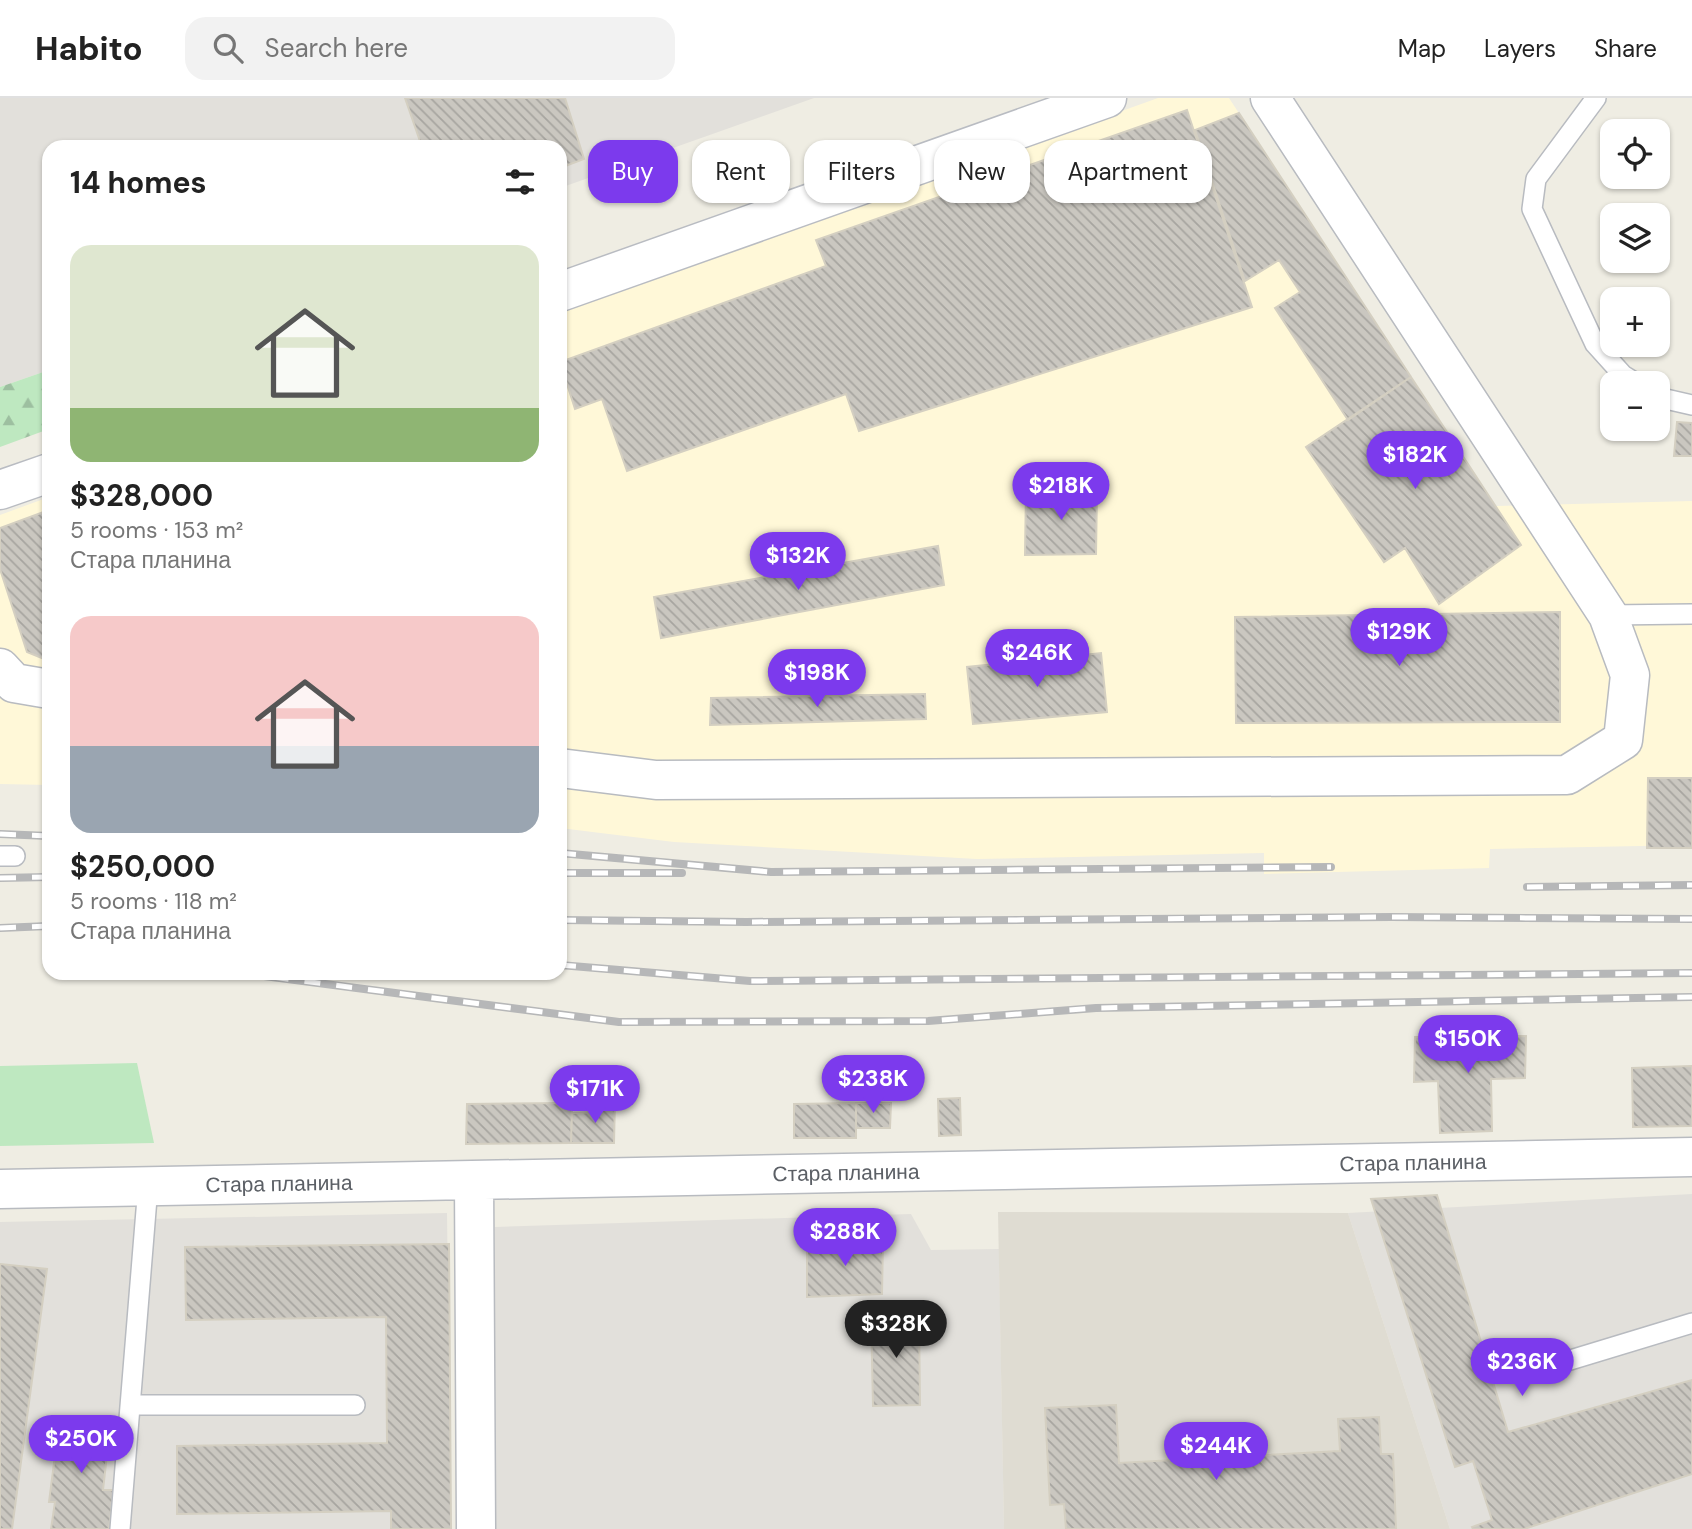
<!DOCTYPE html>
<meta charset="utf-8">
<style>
body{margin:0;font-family:"DM Sans",sans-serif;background:#f2f2f2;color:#222;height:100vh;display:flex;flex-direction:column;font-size:26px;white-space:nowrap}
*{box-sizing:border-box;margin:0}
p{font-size:23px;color:#767676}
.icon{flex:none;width:38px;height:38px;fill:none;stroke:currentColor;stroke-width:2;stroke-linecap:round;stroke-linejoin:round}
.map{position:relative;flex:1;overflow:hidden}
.drawer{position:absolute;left:42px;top:42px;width:525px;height:840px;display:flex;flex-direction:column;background:#fff;border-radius:21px;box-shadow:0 2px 5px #0004}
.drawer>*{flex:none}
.banner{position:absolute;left:588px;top:42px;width:665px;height:63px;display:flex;gap:14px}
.tools{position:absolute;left:1600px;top:21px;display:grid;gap:14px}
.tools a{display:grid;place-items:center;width:70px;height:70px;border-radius:14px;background:#fff;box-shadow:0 2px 5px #0004;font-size:35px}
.price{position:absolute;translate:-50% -60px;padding:0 16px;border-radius:24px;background:#7c3aed;color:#fff;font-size:23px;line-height:46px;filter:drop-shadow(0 2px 4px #0008)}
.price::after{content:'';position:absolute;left:50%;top:42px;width:21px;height:16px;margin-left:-10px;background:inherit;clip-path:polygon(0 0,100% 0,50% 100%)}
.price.on{background:#222;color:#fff}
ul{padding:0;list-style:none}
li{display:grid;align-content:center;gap:14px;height:371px;padding:0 28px}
li span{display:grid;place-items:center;height:217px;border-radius:21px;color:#555}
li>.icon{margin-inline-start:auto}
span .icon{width:126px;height:126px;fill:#fffc;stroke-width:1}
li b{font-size:30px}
h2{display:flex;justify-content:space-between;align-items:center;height:84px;padding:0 28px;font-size:30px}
.chip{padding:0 24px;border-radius:21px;background:#fff;box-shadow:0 2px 5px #0004;font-size:24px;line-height:63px}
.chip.on{background:#7c3aed;color:#fff}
header{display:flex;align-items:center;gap:42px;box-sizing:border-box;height:98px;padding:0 35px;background:#fff;border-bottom:2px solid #e0e0e0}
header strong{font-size:33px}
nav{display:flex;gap:38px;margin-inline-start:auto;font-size:24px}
.search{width:490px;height:63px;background:#f2f2f2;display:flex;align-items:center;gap:18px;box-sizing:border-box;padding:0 24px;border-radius:21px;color:#767676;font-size:26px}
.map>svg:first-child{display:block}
.commercial{fill:#fff8d8}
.industrial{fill:#e2e0db}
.education{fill:#dfdcd2}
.green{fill:#bee8c0}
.forest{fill:url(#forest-firs)}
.building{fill:url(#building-back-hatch);stroke:#d4cfc1;stroke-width:2}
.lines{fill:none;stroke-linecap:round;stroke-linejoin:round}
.lane-casing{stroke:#b8bbc0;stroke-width:22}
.street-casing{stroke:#b8bbc0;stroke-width:41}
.secondary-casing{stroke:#b9bcc2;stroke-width:41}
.lane{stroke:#fff;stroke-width:19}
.street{stroke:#fff;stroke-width:38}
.secondary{stroke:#fff;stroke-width:38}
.rail-casing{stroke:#b6b7b8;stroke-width:8}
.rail{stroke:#fff;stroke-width:5;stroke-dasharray:16;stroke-linecap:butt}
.labels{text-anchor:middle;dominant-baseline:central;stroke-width:5;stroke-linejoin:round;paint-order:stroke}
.street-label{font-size:21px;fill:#5b5f65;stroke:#fff}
</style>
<header>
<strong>Habito</strong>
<div class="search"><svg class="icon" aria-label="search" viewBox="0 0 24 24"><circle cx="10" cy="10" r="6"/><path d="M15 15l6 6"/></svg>Search here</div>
<nav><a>Map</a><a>Layers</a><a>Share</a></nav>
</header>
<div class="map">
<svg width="1692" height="1431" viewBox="0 0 1692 1431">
<defs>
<pattern id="forest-firs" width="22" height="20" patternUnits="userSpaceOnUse" patternTransform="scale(1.75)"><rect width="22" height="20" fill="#bee8c0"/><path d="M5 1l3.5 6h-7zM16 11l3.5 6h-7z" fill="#9dbfa0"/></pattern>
<pattern id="building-back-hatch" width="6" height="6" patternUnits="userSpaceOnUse" patternTransform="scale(1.75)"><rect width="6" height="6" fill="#cac7c0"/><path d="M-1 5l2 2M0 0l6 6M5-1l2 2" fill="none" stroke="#a7a5a0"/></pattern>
</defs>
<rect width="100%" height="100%" fill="#efede3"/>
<path class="commercial" d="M1158,0H1229L1496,408L1692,403V747L1490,751L1489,770L1264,776V755L977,761L674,744L560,730V215Z
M49,399V687L0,686V417Z"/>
<path class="industrial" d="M0,0H814L560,90V49H49V272L0,289Z
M1692,1096V1431H1450L1348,1115Z
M447,1115L451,1431H0V1124Z
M911,1116L931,1152L999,1151L1004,1431H495V1129Z"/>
<path class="education" d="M998,1114L1348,1115L1450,1431H1004Z"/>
<path class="green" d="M137,965L154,1045L0,1048V968Z"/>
<path class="forest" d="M49,272V331L0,349V289Z"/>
<path class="building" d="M405,0H565L584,61L560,70V49H422Z
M1187,12L1252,209L859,333L846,296L627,373L602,301L575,311L560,264L826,168L816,142Z
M1239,15L1411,279L1348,322L1275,210L1300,194L1279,162L1245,183L1195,32Z
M1411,279L1521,447L1439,506L1405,450L1384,464L1306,349Z
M1677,324L1692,325V358H1674Z
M1026,390L1097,392L1096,456L1025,457Z
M49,412V563L27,554L0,471V430Z
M938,448L944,487L661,540L654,499Z
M1560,514V624L1236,625L1235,519Z
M1101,555L1107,614L973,626L967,569Z
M925,596L926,621L710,627L711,600Z
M1648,680H1692V750H1647Z
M1526,938L1525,980L1491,981L1492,1033L1440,1035L1438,983L1414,984L1415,939Z
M1692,968V1028L1633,1029L1632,970Z
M960,1000L961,1037L939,1038L938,1001Z
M615,1002L614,1045H571L572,1015L600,1014V1003Z
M572,1005L571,1045L466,1046L467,1006Z
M856,1005V1040H794V1006Z
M856,1005H891L890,1030H856Z
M1437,1097L1508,1334L1692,1282V1376L1524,1431H1473L1472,1429L1492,1422L1473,1363L1455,1369L1371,1101Z
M883,1142L882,1196L807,1199V1144Z
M449,1146L451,1431H391V1413L177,1416V1348L387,1345L386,1219L186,1222L185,1149Z
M0,1166L47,1171L12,1431H0Z
M919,1216L920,1307L873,1308L871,1217Z
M1116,1307L1119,1365L1340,1353L1338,1321L1379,1319L1381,1356H1393L1396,1431H1066L1064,1406L1050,1407L1045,1310Z
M60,1318L111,1322L103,1392H114L109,1431H51L55,1404H49Z"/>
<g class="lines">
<defs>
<path id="lane" d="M1596,0L1536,81L1532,111L1595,246L1623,277L1636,285
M1657,299L1692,307
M1608,517L1692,516
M0,758H15
M1544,1270L1692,1225
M131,1307H355
M120,1431L148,1088"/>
<path id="street" d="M0,570L14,585L49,591
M560,670L656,682L1567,677L1623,642L1630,577L1608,517L1270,0
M474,1082L476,1431
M0,1091L1692,1059"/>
<path id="secondary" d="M560,194L1107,0
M0,392L49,375"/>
</defs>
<use href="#lane" class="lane-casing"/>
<use href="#street" class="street-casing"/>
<use href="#secondary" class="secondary-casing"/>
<use href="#lane" class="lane"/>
<use href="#street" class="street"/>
<use href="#secondary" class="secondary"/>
<defs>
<path id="rail" d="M0,736L49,738
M560,755L771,774L1331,769
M560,775H682
M0,780L49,779
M1527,789L1692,787
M560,822L746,824L1391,819L1692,821
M0,830L49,828
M560,867L750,883L1692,875
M241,875L619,924L928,923L1096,910L1692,899"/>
</defs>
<use href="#rail" class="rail-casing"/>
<use href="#rail" class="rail"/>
</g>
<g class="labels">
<g class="street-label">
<text transform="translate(1413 1065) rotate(-1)">Стара планина</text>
<text transform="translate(846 1075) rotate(-1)">Стара планина</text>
<text transform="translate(279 1086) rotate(-1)">Стара планина</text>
</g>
</g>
</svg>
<div class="tools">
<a><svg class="icon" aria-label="locate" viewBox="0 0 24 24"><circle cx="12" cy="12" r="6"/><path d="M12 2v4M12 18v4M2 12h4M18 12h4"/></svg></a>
<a><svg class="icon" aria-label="layers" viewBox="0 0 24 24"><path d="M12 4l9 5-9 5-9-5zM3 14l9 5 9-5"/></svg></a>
<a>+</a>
<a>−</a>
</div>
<b class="price" style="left:1415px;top:393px">$182K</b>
<b class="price" style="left:1061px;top:424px">$218K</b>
<b class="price" style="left:798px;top:494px">$132K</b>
<b class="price" style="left:1399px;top:570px">$129K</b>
<b class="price" style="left:1037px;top:591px">$246K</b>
<b class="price" style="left:817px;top:611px">$198K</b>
<b class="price" style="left:1468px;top:977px">$150K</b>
<b class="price" style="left:873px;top:1017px">$238K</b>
<b class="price" style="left:595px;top:1027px">$171K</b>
<b class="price" style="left:845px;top:1170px">$288K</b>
<b class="price on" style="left:896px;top:1262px">$328K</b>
<b class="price" style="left:1522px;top:1300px">$236K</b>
<b class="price" style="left:81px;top:1377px">$250K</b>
<b class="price" style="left:1216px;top:1384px">$244K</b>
<div class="banner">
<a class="chip on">Buy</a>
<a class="chip">Rent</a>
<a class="chip">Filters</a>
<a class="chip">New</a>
<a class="chip">Apartment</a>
</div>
<section class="drawer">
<h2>14 homes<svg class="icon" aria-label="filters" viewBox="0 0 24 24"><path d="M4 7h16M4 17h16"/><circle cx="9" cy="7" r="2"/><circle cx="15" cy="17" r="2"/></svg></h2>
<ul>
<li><span style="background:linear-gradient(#dfe7d0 75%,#8fb573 0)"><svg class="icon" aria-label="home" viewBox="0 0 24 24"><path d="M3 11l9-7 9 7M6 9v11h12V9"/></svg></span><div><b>$328,000</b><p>5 rooms · 153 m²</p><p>Стара планина</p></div></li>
<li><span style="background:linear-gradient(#f6c9c9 60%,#9aa5b1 0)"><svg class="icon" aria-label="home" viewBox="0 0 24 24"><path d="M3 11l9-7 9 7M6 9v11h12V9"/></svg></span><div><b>$250,000</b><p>5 rooms · 118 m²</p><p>Стара планина</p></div></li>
</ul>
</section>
</div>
